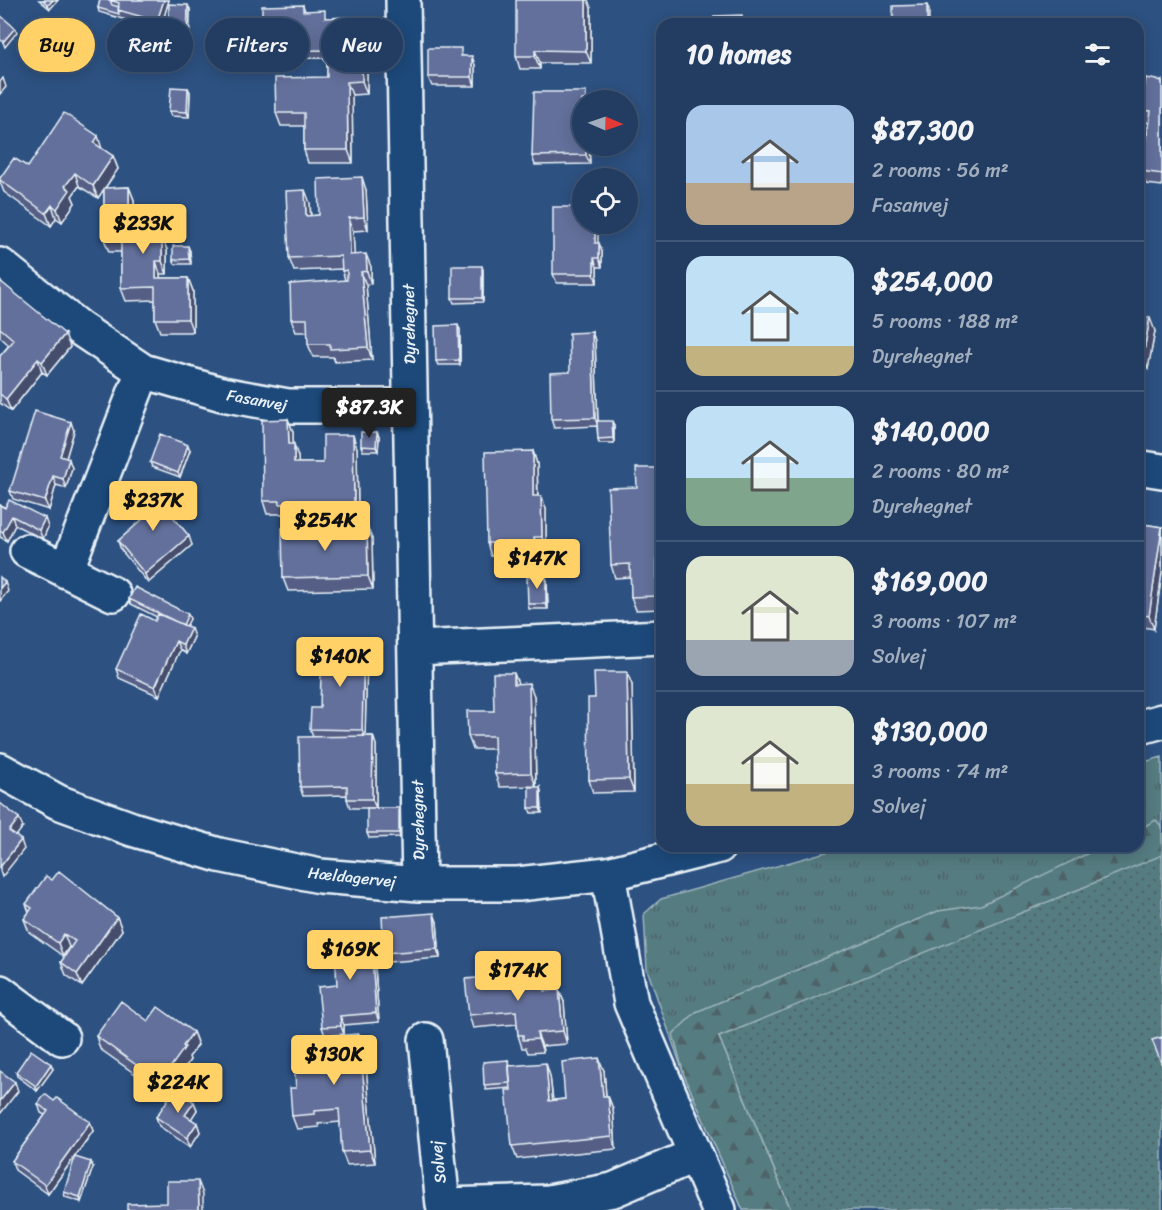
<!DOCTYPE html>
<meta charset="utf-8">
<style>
body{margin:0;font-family:Sriracha,sans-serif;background:#2e486a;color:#f1f3f6;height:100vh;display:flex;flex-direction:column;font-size:22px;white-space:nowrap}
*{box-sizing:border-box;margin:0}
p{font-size:20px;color:#a2aebd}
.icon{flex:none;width:33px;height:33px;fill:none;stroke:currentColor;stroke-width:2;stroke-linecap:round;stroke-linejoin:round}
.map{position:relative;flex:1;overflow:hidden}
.side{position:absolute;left:656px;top:18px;width:488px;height:834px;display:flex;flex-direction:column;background:#223d61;border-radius:18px;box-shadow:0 3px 15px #0003,0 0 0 2px #3f5676}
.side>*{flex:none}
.hud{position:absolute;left:18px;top:18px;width:548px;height:54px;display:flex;gap:12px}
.needle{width:39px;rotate:92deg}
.fabs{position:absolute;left:572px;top:90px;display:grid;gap:12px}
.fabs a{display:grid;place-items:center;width:66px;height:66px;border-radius:50%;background:#223d61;box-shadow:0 3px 15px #0003,0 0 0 2px #3f5676;font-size:30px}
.price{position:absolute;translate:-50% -51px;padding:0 14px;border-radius:6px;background:#ffd166;color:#111;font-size:20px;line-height:39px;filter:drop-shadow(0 2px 3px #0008)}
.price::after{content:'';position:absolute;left:50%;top:36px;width:18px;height:14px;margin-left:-9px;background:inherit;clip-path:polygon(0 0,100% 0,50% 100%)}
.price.on{background:#222;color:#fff}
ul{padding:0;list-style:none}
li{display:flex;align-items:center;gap:18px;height:150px;padding:0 30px}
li+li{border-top:2px solid #3f5676}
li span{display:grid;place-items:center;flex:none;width:168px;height:120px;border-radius:18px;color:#555}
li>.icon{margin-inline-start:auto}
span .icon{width:72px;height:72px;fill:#fffc;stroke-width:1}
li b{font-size:26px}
h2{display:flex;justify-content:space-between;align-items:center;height:72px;padding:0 30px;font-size:26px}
.pill{padding:0 21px;border-radius:27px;background:#223d61;box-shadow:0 3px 15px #0003,0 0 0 2px #3f5676;font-size:21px;line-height:54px}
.pill.on{background:#ffd166;color:#111}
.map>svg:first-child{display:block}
.grass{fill:url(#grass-tufts);stroke:#9eb6bc;stroke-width:1.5}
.forest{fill:url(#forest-firs);stroke:#9eb6bc;stroke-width:1.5}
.park{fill:url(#park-dots);stroke:#9eb6bc;stroke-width:1.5}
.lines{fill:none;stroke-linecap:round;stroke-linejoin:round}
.minor-casing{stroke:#e8f1f8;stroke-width:38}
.minor{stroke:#1f4a7a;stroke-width:33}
.wall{fill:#555f85;stroke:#e8f1f8;stroke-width:1.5}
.shaded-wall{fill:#454e6c;stroke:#e8f1f8;stroke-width:1.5}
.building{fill:#636f9b;stroke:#e8f1f8;stroke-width:1.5}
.labels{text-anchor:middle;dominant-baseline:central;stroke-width:5;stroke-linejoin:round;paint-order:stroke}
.street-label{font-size:16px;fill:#e8f1f8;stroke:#1f4a7a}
</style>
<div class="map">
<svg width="1162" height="1210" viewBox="0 0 1162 1210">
<defs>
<pattern id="grass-tufts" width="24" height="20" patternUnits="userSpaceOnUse" patternTransform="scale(1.5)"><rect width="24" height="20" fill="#557b81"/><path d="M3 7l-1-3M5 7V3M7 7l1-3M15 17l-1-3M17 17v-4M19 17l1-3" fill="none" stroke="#4e6468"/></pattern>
<pattern id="forest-firs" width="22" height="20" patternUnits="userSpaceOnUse" patternTransform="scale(1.5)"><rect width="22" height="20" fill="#557b81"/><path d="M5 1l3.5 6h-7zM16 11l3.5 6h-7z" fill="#4e6468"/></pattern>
<pattern id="park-dots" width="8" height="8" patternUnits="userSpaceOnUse" patternTransform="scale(1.5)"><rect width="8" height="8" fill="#557b81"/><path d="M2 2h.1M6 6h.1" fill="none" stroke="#4e6468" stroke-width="1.8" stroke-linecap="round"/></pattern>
</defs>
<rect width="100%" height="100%" fill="#2d5181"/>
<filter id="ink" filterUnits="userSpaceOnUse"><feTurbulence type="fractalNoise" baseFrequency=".0167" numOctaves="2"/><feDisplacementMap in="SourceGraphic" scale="12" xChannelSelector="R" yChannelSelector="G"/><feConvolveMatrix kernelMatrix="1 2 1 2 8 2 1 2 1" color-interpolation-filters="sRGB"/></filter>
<g filter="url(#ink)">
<path class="grass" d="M1162,757V855L719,1037L791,1210H743L684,1075L647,969L644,914L661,899L847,846H1137V764Z"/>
<path class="forest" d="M1156,820L1162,827V885L719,1037L791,1210H743L684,1075L673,1034L696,1012L938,911L981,905L1103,846H1137V830Z"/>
<path class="park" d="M1162,855V1210H791L719,1037Z"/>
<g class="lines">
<defs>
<path id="minor" d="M403,0L419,884
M0,265L79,328L143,371L222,394L288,406H410
M1137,467L1162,471
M27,551L113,594
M66,571L143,371
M415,648L662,637
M1137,728L1162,721
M0,770L58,802L132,829L219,855L320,876L419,884H518L608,874L719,846
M608,874L631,1003L719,1210
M0,992L62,1038
M426,1040L443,1205L549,1202L613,1190L695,1155"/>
</defs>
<use href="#minor" class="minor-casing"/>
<use href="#minor" class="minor"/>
</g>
<path class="wall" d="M39,0H58L50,9Z
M100,0H169L160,30L99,12L98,8Z
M303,5L305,11L353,26L352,56H362L367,69V94L352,95L353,163H308L304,150V126H281L276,113L327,77V65L324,58L265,59L262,51Z
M591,8V63H540V69H520L516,56Z
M190,10L189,50L169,49L168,45Z
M464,56L475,65V86H432L428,77Z
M1162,81V186L1146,184L1141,171L1149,123L1146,122L1141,110Z
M188,88L190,92L189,117L171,116L169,111Z
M582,146H589L590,164L535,165L532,156Z
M102,149L113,156L118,169L105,188L129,187L134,200V213H156L160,226L161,237H162L167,250V274H160V278H188L193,291V332H160L155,319V300L126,301L121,288V252H109L104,239V189L98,198L79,186L72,196L75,203L62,222L56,218L51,226L4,192L0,182V178L28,167Z
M366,190L368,230L353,231L354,254L371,267V284L366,285L372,360L335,362L333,357H313L308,344V332H296L291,319L345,280L342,269L294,271L289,258L310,203L311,216L319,215Z
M598,243H599L602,252V267H597V283H557L553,274Z
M190,251L191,264H175L173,260Z
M483,270V302L454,303L452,298Z
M0,281L70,347L47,375L42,372L11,411L0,403V356L9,345L0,337Z
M1137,307L1138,311L1137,316L1155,331L1148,369L1137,367Z
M460,330V365H438L436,361Z
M592,332L595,341L598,421L614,425V443H599L598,439L597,426L554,428L551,419L570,372Z
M288,419L293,432V444L298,457V463H323L357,448L358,516L284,517L283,514H267L263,501Z
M74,431L66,458L72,468L66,488L56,485L49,510L13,499L10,491Z
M377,432L379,437L378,451H363L361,446Z
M190,450L180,477L152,467L150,462Z
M533,451L537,464L538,496L546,509V550H538L539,555L491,556L487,543Z
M662,468V609L636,610L631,597V577L615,578L611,565L637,487Z
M132,503L169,506L171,515L192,545L148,583L121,550L118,541L142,520L135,512Z
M0,505L48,527L43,539L15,525L7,541L0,537Z
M1137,523L1162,527V572L1154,629L1137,626Z
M367,526L372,539L373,589L288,591L283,578Z
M547,581L548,609H529L528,604Z
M129,599L190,619L186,626L194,637L186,654L180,650L159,696L119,678L116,669L155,621L157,617L131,604Z
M367,652L365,736H373L376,745V808H350L347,799V795L303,796L300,787L313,737L310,729L320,708Z
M518,684L534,696L536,786L500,787L495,774V749H473L468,736L494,711Z
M632,685L634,792L593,793L589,780L595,698Z
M540,787L541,792L542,813H531L529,808Z
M400,812V837L369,838L367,833Z
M52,880L117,917L122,930L82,986L66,975L61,962L71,948L69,947L63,956L29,932L24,919L29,912L26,904Z
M437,922L440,958L388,962L384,953Z
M373,941L379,1022L344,1025V1034L325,1036L322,1027L337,985Z
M544,972L548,985L549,990H559L564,1002L567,1044L542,1046L543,1052L528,1053L526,1048H522L518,1035L517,1024L473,1028L469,1015Z
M148,1021L193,1032L198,1045L189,1057L190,1060L165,1095L100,1049L96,1036Z
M359,1034L364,1047L375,1163L347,1165L342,1152L340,1122L318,1124L319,1127L297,1129L292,1116L306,1062Z
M508,1060L510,1066L550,1076L553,1100L565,1099L604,1071L606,1096H608L613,1109L616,1149L517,1159L512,1146L511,1088L486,1090L484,1085Z
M51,1064L53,1069L37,1091L17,1076L16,1072Z
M54,1101L90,1122L93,1131L48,1194L15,1170L12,1161L45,1115L41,1113L38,1104Z
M194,1102L197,1110L191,1119L197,1123L200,1132L190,1147L159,1126L156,1117Z
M91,1162L93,1167L81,1202L65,1197L64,1192Z"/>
<path class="shaded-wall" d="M53,0H58L50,9L48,5Z
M164,0H169L160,30L157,21Z
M586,0H588L591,8V63L586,51Z
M188,5L190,10L189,50L187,46Z
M927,5L929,10V24H927Z
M349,17L353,26L351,65L348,56Z
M15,28L17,32L5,47L3,42Z
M535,50L540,63V69L535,56Z
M362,56L367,69V94L362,81Z
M472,56L475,65V86L472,77Z
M3,78L6,87L0,94V82Z
M347,82L352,95L353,163L348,150Z
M188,88L190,92L189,117L187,112Z
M98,136L102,149L94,143Z
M586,146H589L590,164L586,155Z
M113,156L118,169L98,198L93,186Z
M75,173L79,186L72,196L75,203L62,222L57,209L65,186Z
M362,177L366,190L368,230L364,217Z
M129,187L134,200V226L129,213Z
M305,190L310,203L311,229L306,216Z
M52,205L56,218L51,226L46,213Z
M156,213L160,226L161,250L156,237Z
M349,218L353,231L355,268L350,255Z
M595,224H598V252L595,243Z
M162,237L167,250V274L162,261Z
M599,243L602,252V267L599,258Z
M188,246L190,251L191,264L189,259Z
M366,254L371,267V284L367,271Z
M594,258L597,267V283L594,274Z
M156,261L160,274L161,291L156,278Z
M482,266L483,270V302L482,298Z
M361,272L366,285L372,360L368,347Z
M188,278L193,291V332L188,319Z
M1150,318L1155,331L1148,369L1143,356Z
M458,325L460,330V365L459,360Z
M592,332L595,341L598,426L595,418Z
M65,334L70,347L47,375L42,362Z
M38,359L42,372L11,411L6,399Z
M288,419L293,432V457L289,444Z
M612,421L614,425V443L613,438Z
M71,422L74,431L64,465L60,456Z
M377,432L379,437L378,451L376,447Z
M353,435L357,448L358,516L354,503Z
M294,444L298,457L299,476L294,463Z
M188,445L190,450L180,477L178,473Z
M533,451L537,464L538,509L533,496Z
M69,459L72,468L66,488L63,479Z
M53,476L56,485L49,510L45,501Z
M541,496L546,509V550L542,537Z
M169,506L172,515L169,517L166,508Z
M12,516L15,525L7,541L3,532Z
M45,518L48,527L43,539L39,530Z
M657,521L662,533V608L657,596Z
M367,526L372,539L373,589L368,576Z
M1162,527V572L1154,629L1149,616Z
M189,536L192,545L148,583L145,574Z
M534,537L538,550L539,555L534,543Z
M546,577L547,581L548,609L546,604Z
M5,582L8,591L0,601V588Z
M188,614L190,619L184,630L182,626Z
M191,628L194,637L186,654L183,645Z
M176,641L180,650L159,696L155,687Z
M364,643L367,652L365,739L362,730Z
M627,672L632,685L634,792L629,779Z
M514,673L519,686L514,684Z
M529,683L534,696L536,786L531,773Z
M373,736L376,745V808L372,799Z
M540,787L541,792L542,813L540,808Z
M399,808L400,812V837L399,833Z
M19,818L23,827L13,840L9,831Z
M21,840L24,849L2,877L0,871V867Z
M434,913L437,922L440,958L437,949Z
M117,917L122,930L82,986L77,974Z
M370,932L373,941L379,1022L376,1013Z
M64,934L69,947L63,956L58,943Z
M544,972L548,985L550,1004L545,991Z
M559,990L564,1002L567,1044L563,1031Z
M340,1016L344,1025V1034L341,1026Z
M193,1032L198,1045L189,1057L190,1060L165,1095L160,1082L183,1046Z
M537,1033L542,1046L543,1052L538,1039Z
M359,1034L364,1047L375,1163L370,1150Z
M599,1058L604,1071L607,1109L603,1096Z
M546,1063L550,1076L554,1114L549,1101Z
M51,1064L53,1069L37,1091L36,1086Z
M15,1082L18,1091L0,1114V1101Z
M608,1096L613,1109L616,1149L612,1136Z
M194,1102L197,1110L188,1124L185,1115Z
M90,1122L93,1131L48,1194L45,1185Z
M197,1123L200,1132L190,1147L187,1138Z
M91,1162L93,1167L81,1202L80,1197Z
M198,1181L203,1194V1210H199Z"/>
<path class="building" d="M43,0H53L48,5Z
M100,0H110L112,5L119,7L118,10L119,14L98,8Z
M110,0H164L157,21L118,10L119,3Z
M516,0H586V51L535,50V56H516Z
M169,4L188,5L187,46L168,45Z
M303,5V11L325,10V18L349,17L348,56L324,57V50L262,51V6Z
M927,5V24H904L893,22V6Z
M0,15L15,28L3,42L0,39Z
M742,15V24H714V16Z
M428,48H461V56H472V77H428Z
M327,56H362V81L347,82L348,150H304V113H276L275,78L327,77Z
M1146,78L1162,81V174L1141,171L1151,111L1141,110Z
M171,87L188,88L187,112L169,111Z
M534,92H586V100H582V146H586V155L532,156Z
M64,113L98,136L94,143L113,156L93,186L75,173L65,186L70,190L57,209L52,205L46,213L0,180V178L14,158L28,167Z
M362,177L364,217L349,218L350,255L366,254L367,271L361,272L368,347L330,349V344H308L307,319H291L290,284L347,280V270L342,271L341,256L289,258L286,191L305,190L306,216L319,215L318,179Z
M129,187V213H156V237H162V261H156V278H188V319H155V287L121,288V239H104V188Z
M553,207H582V224H595V243H599V258H594V274H553Z
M173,246H188L189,259L173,260Z
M452,266H482V298H452Z
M0,281L65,334L42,362L38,359L6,399L0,394V356L14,340L0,328Z
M1137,316L1150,318L1143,356L1137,355Z
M458,325L459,360L436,361L435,326Z
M592,332L595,418L551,419L550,373L570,372L569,333Z
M35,411L71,422L60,456L69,459L63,479L53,476L45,501L10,491Z
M288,419L289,444H294V463H323V435H353L354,503L279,504L280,501H263L262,420Z
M597,421H612L613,438L598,439Z
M361,432H377L376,447L361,446Z
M160,434L188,445L178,473L150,462Z
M533,451V496H541L542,537H534V543H487L485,452Z
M636,468H662V521H657V596L631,597L630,564L611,565L608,488L637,487Z
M152,486L169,506L166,508L189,536L145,574L118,541L144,518L132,503Z
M9,500L45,518L39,530L12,516L3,532L0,530V505L5,508Z
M1137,523L1162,527L1149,616L1137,614Z
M367,526L368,576L283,578L282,528Z
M0,577L5,582L0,588Z
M527,577H546V604H528Z
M135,587L188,614L183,625L129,599Z
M141,614L155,621L158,614L191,628L183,645L176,641L155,687L116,669Z
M322,642L364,643L362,730L310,729L311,708H320Z
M594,672H627L629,779L589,780L588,698H595Z
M493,673H514V684L529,683L531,773L495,774L494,736H468L467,711H494Z
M373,736L372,799H347V786L300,787L299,737Z
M529,787H540V808H529Z
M0,803L19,818L9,831L21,840L0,867Z
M367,808H399V833H367Z
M59,871L117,917L77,974L61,962L75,941L64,934L58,943L24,919L32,908L26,904L46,876L52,880Z
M434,913L437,949L384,953L382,917Z
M370,932L376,1013L340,1016L341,1026L322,1027L318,987L337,985L334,935Z
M544,972L545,991L559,990L563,1031L537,1033L538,1039L523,1040V1035H518L516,1011L469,1015L465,979Z
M121,1001L148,1021L158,1007L193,1032L183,1046L185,1047L160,1082L96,1036Z
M359,1034L370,1150L342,1152L339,1109L314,1111V1114L292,1116L290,1088H296L294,1063L306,1062L304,1038Z
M1162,1037V1065L1152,1040Z
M31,1050L51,1064L36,1086L16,1072Z
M599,1058L603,1096H608L612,1136L512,1146L506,1090H511L509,1066L546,1063L549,1101L565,1099L562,1062Z
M508,1060L510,1083L484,1085L483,1062Z
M0,1071L15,1082L0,1101Z
M175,1089L194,1102L185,1115L197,1123L187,1138L156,1117Z
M45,1094L54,1101L57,1098L90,1122L45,1185L12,1161L48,1111L38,1104Z
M75,1157L91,1162L80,1197L64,1192Z
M167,1181H198L199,1210H127V1204L167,1203Z"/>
</g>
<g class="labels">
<g class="street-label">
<text transform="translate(409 324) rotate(-91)">Dyrehegnet</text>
<text transform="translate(257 400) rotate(10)">Fasanvej</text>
<text transform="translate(418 820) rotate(-91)">Dyrehegnet</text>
<text transform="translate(352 877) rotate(6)">Hældagervej</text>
<text transform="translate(438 1162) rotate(-96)">Solvej</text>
</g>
</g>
</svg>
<div class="fabs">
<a><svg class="needle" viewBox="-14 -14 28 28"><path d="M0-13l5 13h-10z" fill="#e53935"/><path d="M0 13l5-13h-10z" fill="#a2aebd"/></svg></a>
<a><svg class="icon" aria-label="locate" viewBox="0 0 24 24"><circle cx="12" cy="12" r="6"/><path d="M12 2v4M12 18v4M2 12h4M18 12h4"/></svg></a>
</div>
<b class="price" style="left:143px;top:255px">$233K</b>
<b class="price on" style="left:369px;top:439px">$87.3K</b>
<b class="price" style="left:153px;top:532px">$237K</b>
<b class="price" style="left:325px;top:552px">$254K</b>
<b class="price" style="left:537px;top:590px">$147K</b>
<b class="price" style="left:340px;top:688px">$140K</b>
<b class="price" style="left:350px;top:981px">$169K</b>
<b class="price" style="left:518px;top:1002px">$174K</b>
<b class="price" style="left:334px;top:1086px">$130K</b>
<b class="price" style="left:178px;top:1114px">$224K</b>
<div class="hud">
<a class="pill on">Buy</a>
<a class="pill">Rent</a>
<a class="pill">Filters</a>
<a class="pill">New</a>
</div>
<section class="side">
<h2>10 homes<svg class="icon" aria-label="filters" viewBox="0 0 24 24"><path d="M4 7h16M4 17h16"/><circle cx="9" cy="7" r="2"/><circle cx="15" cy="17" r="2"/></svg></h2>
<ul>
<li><span style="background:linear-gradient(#a9c7e8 65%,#b9a48a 0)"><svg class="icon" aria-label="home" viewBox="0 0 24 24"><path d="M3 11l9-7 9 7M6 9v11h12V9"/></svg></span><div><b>$87,300</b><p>2 rooms · 56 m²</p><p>Fasanvej</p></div></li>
<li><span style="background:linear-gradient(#bfe0f5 75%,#c2b280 0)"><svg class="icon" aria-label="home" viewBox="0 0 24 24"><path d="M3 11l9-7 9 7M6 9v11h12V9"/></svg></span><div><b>$254,000</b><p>5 rooms · 188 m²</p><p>Dyrehegnet</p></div></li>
<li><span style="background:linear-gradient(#bfe0f5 60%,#7fa58c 0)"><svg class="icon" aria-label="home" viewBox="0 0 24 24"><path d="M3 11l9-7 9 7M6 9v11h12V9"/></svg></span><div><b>$140,000</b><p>2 rooms · 80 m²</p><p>Dyrehegnet</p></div></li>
<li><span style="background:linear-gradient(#dfe7d0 70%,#9aa5b1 0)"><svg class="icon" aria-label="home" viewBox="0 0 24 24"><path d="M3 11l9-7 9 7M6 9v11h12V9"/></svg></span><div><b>$169,000</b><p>3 rooms · 107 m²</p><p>Solvej</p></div></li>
<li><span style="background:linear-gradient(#dfe7d0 65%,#c2b280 0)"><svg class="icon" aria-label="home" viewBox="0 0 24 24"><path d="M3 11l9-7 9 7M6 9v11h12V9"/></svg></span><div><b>$130,000</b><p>3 rooms · 74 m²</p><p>Solvej</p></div></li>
</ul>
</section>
</div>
